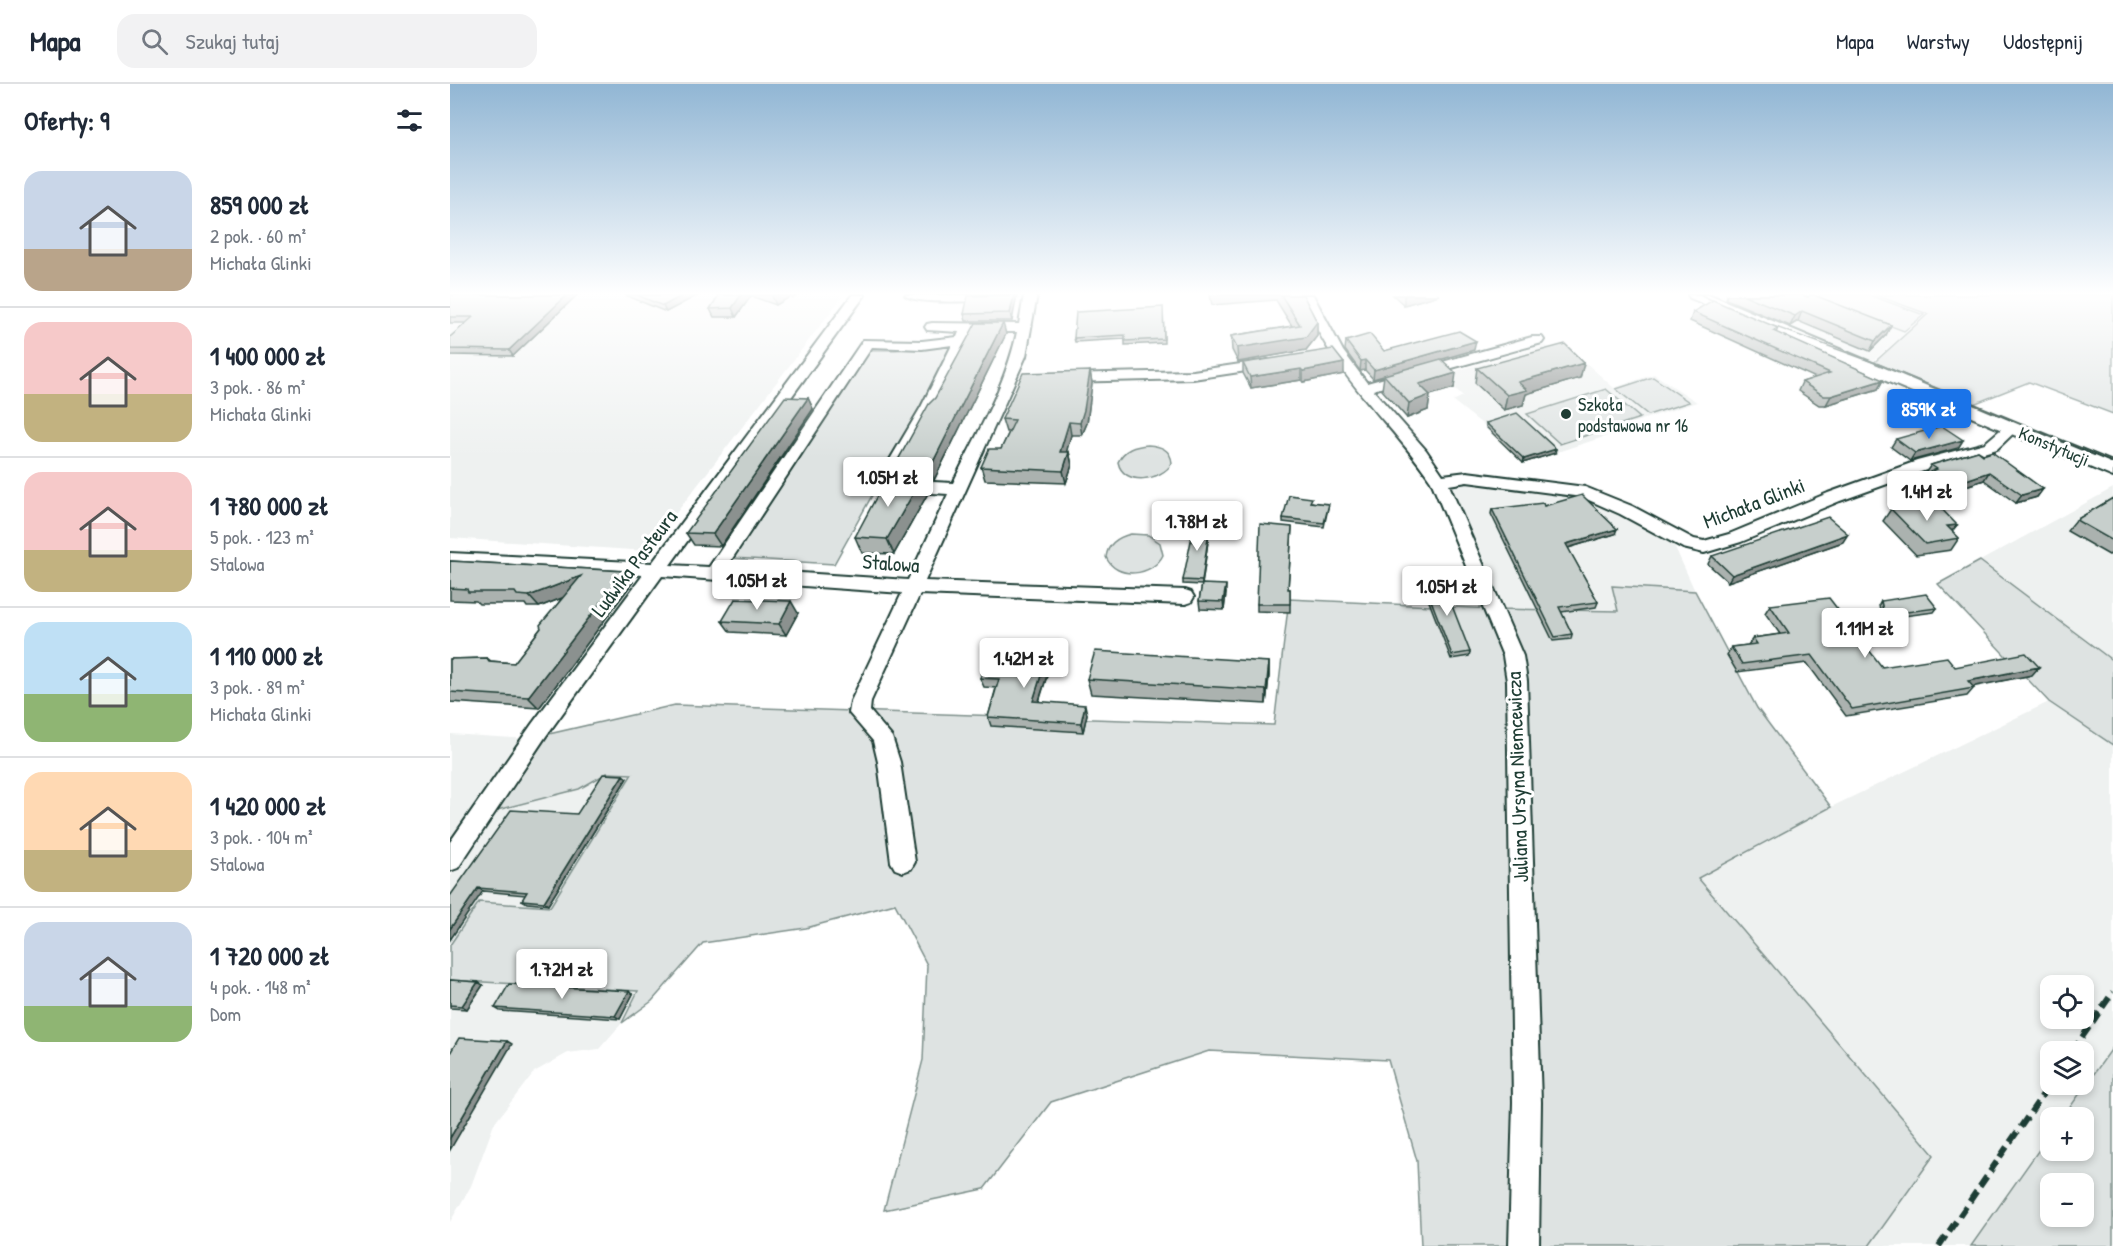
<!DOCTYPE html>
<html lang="pl">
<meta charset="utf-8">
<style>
body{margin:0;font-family:"Patrick Hand",sans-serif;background:#f2f2f3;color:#1f2937;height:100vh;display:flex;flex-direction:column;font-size:22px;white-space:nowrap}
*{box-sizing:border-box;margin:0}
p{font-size:20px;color:#747a83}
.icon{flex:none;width:33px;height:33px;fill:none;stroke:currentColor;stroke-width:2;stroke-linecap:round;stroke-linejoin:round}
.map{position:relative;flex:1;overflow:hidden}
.drawer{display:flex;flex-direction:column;background:#fff;width:450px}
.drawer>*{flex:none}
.controls{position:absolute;left:1590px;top:891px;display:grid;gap:12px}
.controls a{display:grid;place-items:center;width:54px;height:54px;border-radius:12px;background:#fff;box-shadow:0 3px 9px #0003;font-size:30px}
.price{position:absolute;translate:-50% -51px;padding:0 14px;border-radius:6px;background:#fff;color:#222;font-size:20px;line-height:39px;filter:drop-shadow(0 2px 3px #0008)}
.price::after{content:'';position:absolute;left:50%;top:36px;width:18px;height:14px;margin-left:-9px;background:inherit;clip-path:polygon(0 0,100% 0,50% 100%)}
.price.selected{background:#1a73e8;color:#fff}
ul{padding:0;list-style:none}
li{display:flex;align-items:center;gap:18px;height:150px;padding:0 24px}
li+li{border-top:2px solid #e0e1e3}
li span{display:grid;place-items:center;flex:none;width:168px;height:120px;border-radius:18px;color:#555}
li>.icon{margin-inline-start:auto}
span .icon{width:72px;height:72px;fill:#fffc;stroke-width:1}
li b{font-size:26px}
h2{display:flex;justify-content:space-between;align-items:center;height:72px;padding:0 24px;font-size:26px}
header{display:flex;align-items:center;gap:36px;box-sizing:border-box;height:84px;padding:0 30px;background:#fff;border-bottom:2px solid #e0e1e3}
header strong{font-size:28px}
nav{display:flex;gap:33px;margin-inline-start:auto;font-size:21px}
.search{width:420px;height:54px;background:#f2f2f3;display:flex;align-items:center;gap:15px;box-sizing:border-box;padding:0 21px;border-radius:18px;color:#747a83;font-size:22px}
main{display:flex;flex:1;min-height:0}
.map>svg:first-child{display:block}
.built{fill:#eef1f0;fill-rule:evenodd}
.green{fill:#dee3e2;stroke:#7e908b;stroke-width:1.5;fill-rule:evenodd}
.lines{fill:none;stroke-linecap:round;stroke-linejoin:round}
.minor-casing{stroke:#1f3d34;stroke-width:4}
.tertiary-casing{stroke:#1f3d34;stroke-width:4}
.minor{fill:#fff;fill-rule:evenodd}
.tertiary{fill:#fff;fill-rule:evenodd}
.tram{stroke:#1f3d34;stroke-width:1.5}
.rail{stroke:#1f3d34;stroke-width:6;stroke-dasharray:12 6;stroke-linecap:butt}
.wall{fill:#abb2af;stroke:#1f3d34;stroke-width:1.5}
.shaded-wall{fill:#8b918f;stroke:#1f3d34;stroke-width:1.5}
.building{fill:#c7cfcc;stroke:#1f3d34;stroke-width:1.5}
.poi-dot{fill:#1f3d34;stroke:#fff;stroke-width:2}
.labels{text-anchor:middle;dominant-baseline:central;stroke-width:6;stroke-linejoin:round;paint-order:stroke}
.far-poi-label{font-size:18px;fill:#1f3d34;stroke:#fff;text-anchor:start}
.far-street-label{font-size:18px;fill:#1f3d34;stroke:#fff}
.street-label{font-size:21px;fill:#1f3d34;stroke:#fff}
</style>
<header>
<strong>Mapa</strong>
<div class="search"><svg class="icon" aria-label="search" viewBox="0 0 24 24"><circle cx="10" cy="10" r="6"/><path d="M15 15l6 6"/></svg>Szukaj tutaj</div>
<nav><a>Mapa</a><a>Warstwy</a><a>Udostępnij</a></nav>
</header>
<main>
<section class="drawer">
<h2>Oferty: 9<svg class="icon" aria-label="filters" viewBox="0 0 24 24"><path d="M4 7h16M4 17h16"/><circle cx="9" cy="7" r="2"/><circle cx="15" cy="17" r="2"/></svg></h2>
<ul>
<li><span style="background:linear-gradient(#c9d6e8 65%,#b9a48a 0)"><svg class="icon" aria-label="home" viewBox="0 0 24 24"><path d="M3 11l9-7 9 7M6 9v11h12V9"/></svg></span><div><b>859 000 zł</b><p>2 pok. · 60 m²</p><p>Michała Glinki</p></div></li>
<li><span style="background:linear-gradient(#f6c9c9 60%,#c2b280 0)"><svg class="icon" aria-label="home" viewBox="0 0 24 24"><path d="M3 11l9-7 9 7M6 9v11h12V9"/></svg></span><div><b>1 400 000 zł</b><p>3 pok. · 86 m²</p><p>Michała Glinki</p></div></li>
<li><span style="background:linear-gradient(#f6c9c9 65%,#c2b280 0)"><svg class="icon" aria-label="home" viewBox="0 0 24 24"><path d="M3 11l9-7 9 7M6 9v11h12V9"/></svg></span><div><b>1 780 000 zł</b><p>5 pok. · 123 m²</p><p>Stalowa</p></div></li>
<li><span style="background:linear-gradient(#bfe0f5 60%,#8fb573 0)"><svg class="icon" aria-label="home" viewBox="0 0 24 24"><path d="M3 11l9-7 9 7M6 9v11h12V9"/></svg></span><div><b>1 110 000 zł</b><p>3 pok. · 89 m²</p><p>Michała Glinki</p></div></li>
<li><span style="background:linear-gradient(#ffd9b3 65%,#c2b280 0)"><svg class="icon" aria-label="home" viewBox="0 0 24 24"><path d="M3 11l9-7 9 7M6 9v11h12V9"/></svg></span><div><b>1 420 000 zł</b><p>3 pok. · 104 m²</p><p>Stalowa</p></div></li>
<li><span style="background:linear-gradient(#c9d6e8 70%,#8fb573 0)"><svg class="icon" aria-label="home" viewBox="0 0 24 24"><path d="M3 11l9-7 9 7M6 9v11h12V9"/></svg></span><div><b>1 720 000 zł</b><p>4 pok. · 148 m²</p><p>Dom</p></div></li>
</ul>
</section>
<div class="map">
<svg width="1663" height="1162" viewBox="0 0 1663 1162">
<rect width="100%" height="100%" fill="#fff"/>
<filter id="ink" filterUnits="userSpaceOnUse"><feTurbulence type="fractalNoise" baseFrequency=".0167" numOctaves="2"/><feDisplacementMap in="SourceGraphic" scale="12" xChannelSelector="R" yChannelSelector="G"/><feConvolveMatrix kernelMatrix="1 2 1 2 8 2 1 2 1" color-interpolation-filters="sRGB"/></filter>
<g filter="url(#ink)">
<path class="built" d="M0,211H391L392,213L197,467L0,454Z
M1263,211H1425L1479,229L1423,277Z
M1096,261L1119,282L1134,277L1164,304L1204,290L1247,318L1176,341L1166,349L1073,379L1036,343L1003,317L1013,312L991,291Z
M1017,393L1135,408L1219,450L1245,507L1162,502L1169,527L1044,525L989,397Z
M1663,404V577L1530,477Z
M1599,618L1663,661V963L1613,1033L1600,1034V1050L1521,1162H1419L1484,1071L1247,794L1381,723ZM1600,902H1634V934H1600ZM1600,968H1634V1000H1600Z
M0,650L80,655L0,765Z
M157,689H183L100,823L29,818L0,861V793L47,726L129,705Z
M0,896L188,907L172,939L149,965L118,969L84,988L44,1040L21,1102L0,1138Z"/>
<path class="green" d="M1370,211H1419L1474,231L1454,247L1367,214Z
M1425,211H1663V330L1579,298L1516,323L1418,284L1478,230Z
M474,262H505L384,480L282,474L420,266H446Z
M1203,293L1239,318L1198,331L1166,305Z
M1156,305L1190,334L1110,360L1077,330Z
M698,361C710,362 721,365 722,379C712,397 673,403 668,378C674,365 685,362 698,361Z
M681,450L698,451L710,459L713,471C703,492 666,497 656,473C658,459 668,453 681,450Z
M1530,477L1663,577V661L1599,618L1488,500Z
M1162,502L1245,507L1307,624L1381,723L1248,794L1484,1071L1419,1162H971L967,1077L938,976L759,967L601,1018L534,1105L434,1126L473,976L477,881L445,820L356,844L253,859L202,917L172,939L188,907L0,896V861L29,818L100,823L182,690L157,689L129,705L47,726L99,650L225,621L824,641L839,515L1044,525L1168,527Z
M1663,963V1162H1521L1600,1050V1066H1634V1034L1613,1033ZM1600,1100H1634V1132H1600Z"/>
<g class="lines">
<defs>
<path id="minor" d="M402,211H415L220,481L259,483L413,256L472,257L507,253L509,248L477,246L475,243L477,240L482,239L569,240L574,211H587L576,272L475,497L735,506L741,508L744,513L741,518L735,520L470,510L421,617L420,627L442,653L450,678L465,778L461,785L453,788L445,785L441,778L428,678L423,657L399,629L401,617L452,509L212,492L96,652L8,784L0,787V758L82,640L193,491L0,481V469L202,479ZM523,248H567C556,301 526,351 503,399L445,396L485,323ZM502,261L471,323L429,394L428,401L430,405L436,406L498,410L458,496L276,484L422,263L472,265Z
M850,211H863L893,267L917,299L1082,253H1092L1094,256L1092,259L923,306L976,366L993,391L1017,388L1135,403L1182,422L1244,455L1254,457L1279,450L1378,409L1467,377L1535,359L1556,341L1561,339L1569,344L1547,365L1479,385L1390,417L1291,458L1254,469L1233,464L1170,430L1132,413L1017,398L999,401L1073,572L1077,597L1091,1018L1089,1162H1059L1063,1018L1057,597L1053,572L981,397C951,352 910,315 881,269C869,251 860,230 850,211Z
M818,276L825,280L823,283L743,295L614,298L607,294L614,290L743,287Z"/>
<path id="tertiary" d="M455,211H564L556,216C537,216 467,222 455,211Z
M1238,211H1261L1663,380V393L1240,214Z"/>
</defs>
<use href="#minor" class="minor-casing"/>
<use href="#tertiary" class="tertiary-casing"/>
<use href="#minor" class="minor"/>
<use href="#tertiary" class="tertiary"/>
<path class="tram" d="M1251,211L1279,224
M1312,238L1431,281L1663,377"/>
<path class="rail" d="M1622,968L1663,908
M1489,1162L1600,1000"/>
</g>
<path class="wall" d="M0,211H127L63,272L0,271V253L16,239H0Z
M175,211H248L216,228Z
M269,211H348L343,214L340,213L326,221L301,212L286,233H264L260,225Z
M564,211L562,237H516L514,230Z
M760,211H853L867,238V252L856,266L788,278L782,266L781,252L842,242L826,216L762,221Z
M943,211H989L954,221Z
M1277,211H1353L1441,241L1436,251L1420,267L1348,237L1340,242L1276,215Z
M713,223L714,259L675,261V255L625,258L624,254Z
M1243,228L1328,244L1326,249L1433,296L1428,305L1376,321H1369L1348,307L1352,298L1366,294L1240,237Z
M556,250L484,396L451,394L446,382L449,378L448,376Z
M896,257L934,267L1024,266L992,275L1004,304L980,311L978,326L957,334L932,306L934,292L923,295L915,286L910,287L895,266Z
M793,279L894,290L853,298L851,296L801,304L793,289Z
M1134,279L1130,294L1076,310L1073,321L1054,326L1025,299L1027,284Z
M640,287L642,299L637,339L632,351H621L616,368H619L622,381L616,399L535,396L531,383L551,365L559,348H556L552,335Z
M358,314L363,325L271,462L244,461L236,449Z
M1036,339L1105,369L1073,379L1036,343Z
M1446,355L1513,356L1508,364L1460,377L1441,363Z
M1528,367L1593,405L1587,413L1566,419L1534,396L1494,409L1475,395L1478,390L1476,388L1481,381Z
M471,396L477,411L444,470L412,469L405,453Z
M1663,414V468L1659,471L1617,447L1626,436Z
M862,418L878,424L874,443L833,438V434Z
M1094,422L1165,450L1118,464L1148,518L1146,523L1111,528L1122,550L1121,555L1103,557L1041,430L1042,425Z
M1441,425L1507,441L1502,447L1509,454L1501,466L1466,471L1433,437Z
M760,443L752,500L776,509L774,526L750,525L749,517L752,501L733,500V496Z
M842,443L838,505H840V528L807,527V520Z
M1393,458L1278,498L1258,480L1262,472Z
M0,477L175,487L183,498L89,624L0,618V575L37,574L41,577L64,579L91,544L112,514L89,523H77L75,520H29L26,517L0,516Z
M974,498L1020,568L1019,572L1001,575L973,502Z
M1431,517L1487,524L1484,528L1431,535L1429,521Z
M1320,521L1432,583H1505L1582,591L1523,602L1524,604L1517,612L1396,632L1357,579L1287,588L1277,571L1281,563L1298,561L1303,554L1330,550L1315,529Z
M348,529L336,551L280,548L272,537Z
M598,569L601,579L589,618L637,630L633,648L541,642L538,633L546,604L534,603L530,594Z
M819,578V592L816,620L641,610L637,595Z
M177,694L98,821L77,819L72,816L76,811L33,807L0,812L127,730Z
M0,896L33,901L17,925L0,924Z
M183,910L170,935L50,927L45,924Z"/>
<path class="shaded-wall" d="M117,211H127L63,272L59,266Z
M233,211H248L216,228L213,222Z
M291,211L301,212L286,233L282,224Z
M324,211H339L340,213L326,221L322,212Z
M564,211H567L562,237L560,229Z
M957,211H989L954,221V212Z
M1352,227L1348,237L1340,242L1345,232Z
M867,238V252L856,266L788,278L787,264Z
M553,239L556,250L484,396L480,384Z
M1441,241L1436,251L1420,267L1425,257Z
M1026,257L1024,266L923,295L924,286Z
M915,276V286L910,287L911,277Z
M894,279V290L853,298V287Z
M1134,279L1130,294L1076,310L1073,321L1054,326L1057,311L1068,298Z
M851,285V296L801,304L800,293Z
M640,287L642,299L637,339L632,351L630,339Z
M1006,289L1004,304L980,311L978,326L957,334L959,319L969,300Z
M1433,296L1428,305L1376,321L1381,312Z
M358,314L363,325L271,462L263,450Z
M619,338L621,351L613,381L610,368Z
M1513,356L1508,364L1460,377L1465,369Z
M1106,365L1105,369L1073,379L1074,375Z
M619,368L622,381L616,399L613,387Z
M1539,388L1534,396L1494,409L1499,402Z
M471,396L477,411L444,470L437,455Z
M1593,405L1587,413L1566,419L1572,411Z
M760,439V443L752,501V497Z
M1507,441L1498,452L1497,442Z
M1167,445L1165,450L1114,465L1116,460Z
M1398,450L1393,458L1278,498L1282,491Z
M175,487L183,498L89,624L78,613Z
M131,492L140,503L89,523L79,512Z
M776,501V509L774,526L773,518Z
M341,517L348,529L336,551L329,540Z
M598,569L601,579L586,626L583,617Z
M819,578V592L816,620V606Z
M1589,583L1582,591L1511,605L1518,597Z
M635,621L637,630L633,648L631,639Z
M173,691L177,694L98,821L94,818Z
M28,804L33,807L0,856V845Z
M28,898L33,901L17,925L12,922Z
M179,907L183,910L170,935L165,932Z
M57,957L62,960L0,1066V1054Z"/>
<path class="building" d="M0,211H117L59,266L0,265V253L23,233H0Z
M187,211H233L213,222Z
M269,211H291L282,224L260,225Z
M564,211L560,229L514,230L518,212Z
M831,211H853L867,238L856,253L787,264L781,252L850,241Z
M1294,211H1353L1358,213L1360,211H1364L1441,241L1425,257L1352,227L1345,232Z
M1263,216L1328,244L1323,247L1433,296L1381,312H1374L1352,298L1380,289L1243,228Z
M713,223L714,255L675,257V251L624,254L626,228Z
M526,239H553L480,384L446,382L450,376H448L479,320L485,314Z
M1009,247L1026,257L924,286L915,276L911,277L896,257L920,250L934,267Z
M1115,260L1134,279L1068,298L1077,306L1057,311L1027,284Z
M883,265L894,279L853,287L851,285L800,293L793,279Z
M991,275L1006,289L969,300L980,311L959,319L934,291Z
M640,287L634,326L630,339L619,338L610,368H619L613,387L531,383L539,365H551L565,336L552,335L573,289Z
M335,313L358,314L263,450L236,449Z
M1067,329L1106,365L1074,375L1036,339Z
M1492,342L1513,356L1465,369L1446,355Z
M1528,367L1533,371L1542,368L1593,405L1572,411L1539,388L1499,402L1480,388L1487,385L1481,381Z
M437,393L471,396L437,455L405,453Z
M839,411L862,414L860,418L879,420L874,439L833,434Z
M1132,411L1167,445L1116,460L1148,518L1109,523L1122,550L1105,553L1042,425L1093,419L1094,422Z
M1663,414V457L1626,436Z
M1485,418L1507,441L1497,442L1509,454L1475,460L1441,425Z
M1378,433L1398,450L1282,491L1262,472Z
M745,437L760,439L752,497L733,496Z
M810,440L842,443L838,505H840V520H807Z
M0,477L175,487L78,613L0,608V575L37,574L39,577L64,579L91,544L90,541L131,492L79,512L67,511L65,508H18L17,505L0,504Z
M992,496L1020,568L1002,571L974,498Z
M752,500L776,501L773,518L749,517Z
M1476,510L1487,524L1434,531L1431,517Z
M1379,514L1432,583L1497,573L1505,583L1576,569L1589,583L1518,597L1524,604L1402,625L1362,571L1292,580L1281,563L1307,560L1303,554L1339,549L1320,521Z
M285,515L341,517L329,540L272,537Z
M540,567L598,569L583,617L635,621L631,639L538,633L549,595L530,594Z
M645,567L819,578L816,606L637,595Z
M153,690L173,691L94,818L72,816L77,808L28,804L0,845V812L61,726L127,730Z
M0,896L28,898L12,922L0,921Z
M59,900L179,907L165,932L45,924Z
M9,954L57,957L0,1054V969Z"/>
</g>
<linearGradient id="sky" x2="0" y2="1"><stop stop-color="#91b6d4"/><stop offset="0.56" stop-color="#fff"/><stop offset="1" stop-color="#fff" stop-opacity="0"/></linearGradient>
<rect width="1663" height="374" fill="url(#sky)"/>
<circle class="poi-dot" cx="1116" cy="330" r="6"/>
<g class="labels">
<g class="far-poi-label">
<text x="1128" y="320">Szkoła<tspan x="1128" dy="21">podstawowa nr 16</tspan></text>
</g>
<g class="far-street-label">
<text transform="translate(1604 362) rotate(23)">Konstytucji</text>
</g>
<g class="street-label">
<text transform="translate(1304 419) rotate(-21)">Michała Glinki</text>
<text transform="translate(184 479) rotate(-53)">Ludwika Pasteura</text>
<text transform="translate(441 479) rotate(4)">Stalowa</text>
<text transform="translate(1067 693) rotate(-92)">Juliana Ursyna Niemcewicza</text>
</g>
</g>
</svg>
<div class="controls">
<a><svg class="icon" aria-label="locate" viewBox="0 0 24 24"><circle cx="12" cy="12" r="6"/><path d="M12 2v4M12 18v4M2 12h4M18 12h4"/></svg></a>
<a><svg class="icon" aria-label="layers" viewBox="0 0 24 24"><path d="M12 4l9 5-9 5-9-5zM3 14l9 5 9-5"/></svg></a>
<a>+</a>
<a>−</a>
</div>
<b class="price selected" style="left:1479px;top:356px">859K zł</b>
<b class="price" style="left:438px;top:424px">1.05M zł</b>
<b class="price" style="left:1477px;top:438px">1.4M zł</b>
<b class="price" style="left:747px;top:468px">1.78M zł</b>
<b class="price" style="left:307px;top:527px">1.05M zł</b>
<b class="price" style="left:997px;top:533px">1.05M zł</b>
<b class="price" style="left:1415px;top:575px">1.11M zł</b>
<b class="price" style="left:574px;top:605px">1.42M zł</b>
<b class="price" style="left:112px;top:916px">1.72M zł</b>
</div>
</main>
